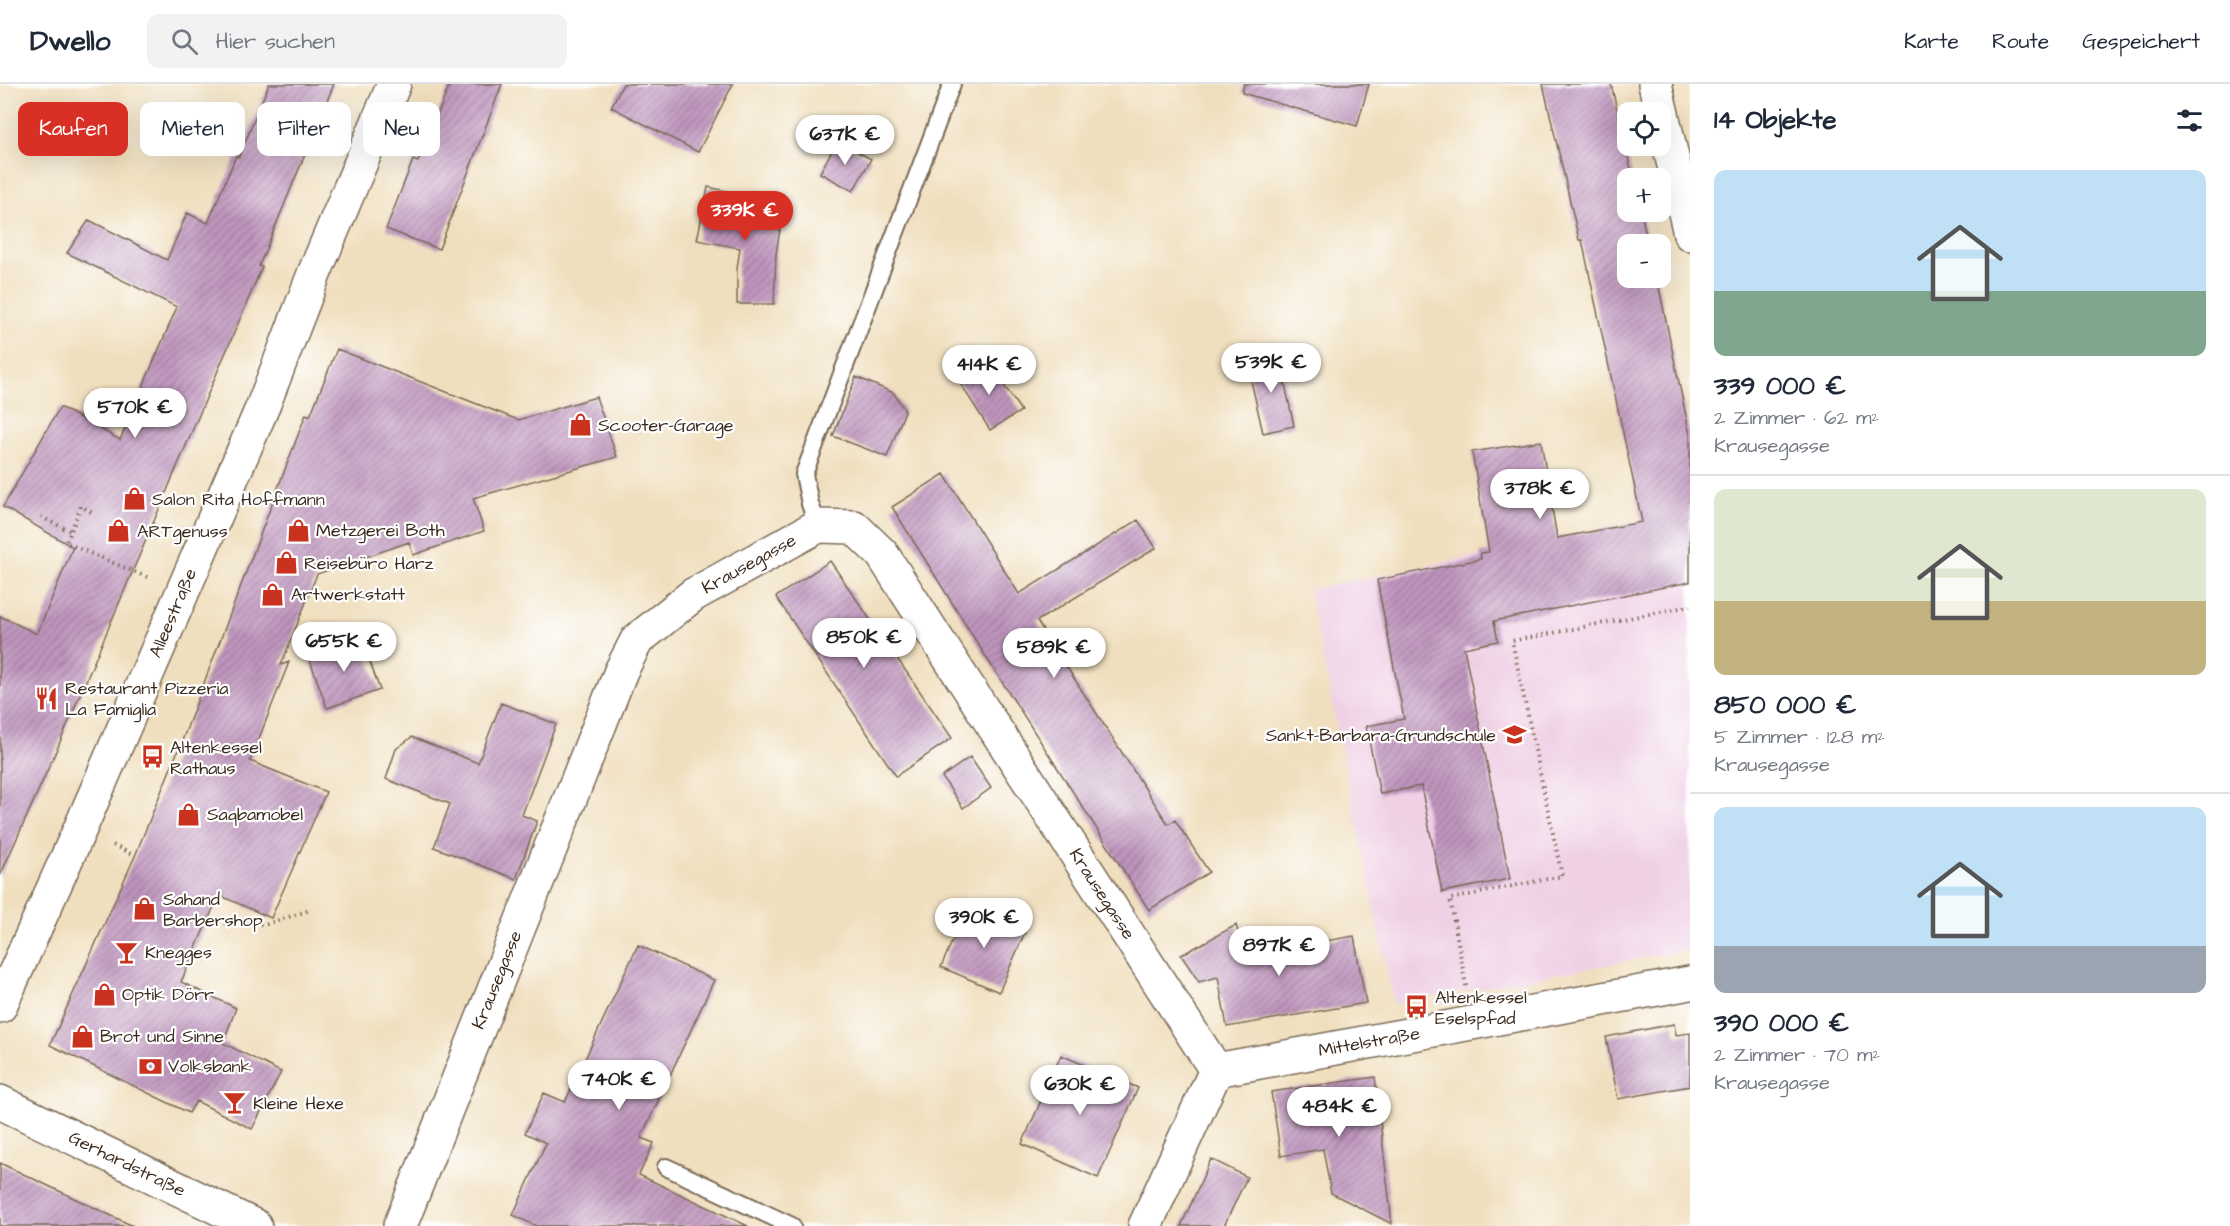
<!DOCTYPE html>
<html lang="de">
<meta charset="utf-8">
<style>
body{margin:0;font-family:"Architects Daughter",sans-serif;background:#f2f2f3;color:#1f2937;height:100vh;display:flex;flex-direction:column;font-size:22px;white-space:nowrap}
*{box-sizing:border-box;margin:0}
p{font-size:20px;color:#747a83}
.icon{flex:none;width:33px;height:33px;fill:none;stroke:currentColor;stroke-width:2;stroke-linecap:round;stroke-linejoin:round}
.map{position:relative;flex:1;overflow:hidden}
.side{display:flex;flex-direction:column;background:#fff;width:540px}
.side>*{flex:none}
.guide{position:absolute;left:18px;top:18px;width:570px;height:54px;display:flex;gap:12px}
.tools{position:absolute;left:1617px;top:18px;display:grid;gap:12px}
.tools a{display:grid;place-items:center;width:54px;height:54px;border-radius:12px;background:#fff;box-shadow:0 6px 24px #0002;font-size:30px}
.price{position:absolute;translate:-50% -51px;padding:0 14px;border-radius:21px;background:#fff;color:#222;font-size:20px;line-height:39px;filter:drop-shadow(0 2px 3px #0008)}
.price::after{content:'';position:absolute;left:50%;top:36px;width:18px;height:14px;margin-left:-9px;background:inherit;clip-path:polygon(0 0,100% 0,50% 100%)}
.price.selected{background:#d93025;color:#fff}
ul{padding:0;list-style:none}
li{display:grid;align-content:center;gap:12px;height:318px;padding:0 24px}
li+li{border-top:2px solid #e0e1e3}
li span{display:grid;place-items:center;height:186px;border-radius:12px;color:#555}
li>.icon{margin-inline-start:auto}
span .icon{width:108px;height:108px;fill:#fffc;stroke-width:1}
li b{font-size:26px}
h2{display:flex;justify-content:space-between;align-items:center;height:72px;padding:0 24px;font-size:26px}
.pill{padding:0 21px;border-radius:12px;background:#fff;box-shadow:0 6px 24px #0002;font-size:21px;line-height:54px}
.pill.selected{background:#d93025;color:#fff}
header{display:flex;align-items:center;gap:36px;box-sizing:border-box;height:84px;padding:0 30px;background:#fff;border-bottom:2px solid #e0e1e3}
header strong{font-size:28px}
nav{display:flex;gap:33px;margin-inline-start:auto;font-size:21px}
.search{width:420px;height:54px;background:#f2f2f3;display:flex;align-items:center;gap:15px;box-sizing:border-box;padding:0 21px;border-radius:12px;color:#747a83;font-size:22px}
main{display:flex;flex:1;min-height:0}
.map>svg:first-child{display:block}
.built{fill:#efd0e5}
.building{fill:url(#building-hatch)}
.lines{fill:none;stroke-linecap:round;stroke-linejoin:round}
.service-casing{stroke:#7a6956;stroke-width:20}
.minor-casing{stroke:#7a6956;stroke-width:36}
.tertiary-casing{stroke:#7a6956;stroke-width:36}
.path{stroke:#7a6956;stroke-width:4;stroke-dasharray:1.5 4.5;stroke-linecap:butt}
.service{stroke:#fff;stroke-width:16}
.minor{stroke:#fff;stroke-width:33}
.tertiary{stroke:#fff;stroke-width:33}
.labels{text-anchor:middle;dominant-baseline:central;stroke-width:4.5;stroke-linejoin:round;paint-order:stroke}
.poi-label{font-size:18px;fill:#3b2a1e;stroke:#fff;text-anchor:start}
.street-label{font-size:18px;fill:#3b2a1e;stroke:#fff}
</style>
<header>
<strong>Dwello</strong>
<div class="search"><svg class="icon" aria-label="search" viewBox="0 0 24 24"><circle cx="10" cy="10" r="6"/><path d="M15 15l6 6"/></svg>Hier suchen</div>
<nav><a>Karte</a><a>Route</a><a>Gespeichert</a></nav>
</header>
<main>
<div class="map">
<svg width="1690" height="1142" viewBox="0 0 1690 1142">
<defs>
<pattern id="building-hatch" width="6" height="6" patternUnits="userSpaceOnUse" patternTransform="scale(1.5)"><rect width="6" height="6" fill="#bf95bd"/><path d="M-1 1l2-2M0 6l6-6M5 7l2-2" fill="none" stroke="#9c7a99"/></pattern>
</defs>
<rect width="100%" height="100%" fill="#fff"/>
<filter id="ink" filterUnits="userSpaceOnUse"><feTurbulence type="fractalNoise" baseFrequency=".0167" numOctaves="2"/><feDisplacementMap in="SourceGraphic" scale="12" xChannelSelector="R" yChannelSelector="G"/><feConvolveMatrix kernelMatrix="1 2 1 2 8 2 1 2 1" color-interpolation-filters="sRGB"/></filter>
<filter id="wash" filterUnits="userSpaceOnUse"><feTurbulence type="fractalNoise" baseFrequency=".008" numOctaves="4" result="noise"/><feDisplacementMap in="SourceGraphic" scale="24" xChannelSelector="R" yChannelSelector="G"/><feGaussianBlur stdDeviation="1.35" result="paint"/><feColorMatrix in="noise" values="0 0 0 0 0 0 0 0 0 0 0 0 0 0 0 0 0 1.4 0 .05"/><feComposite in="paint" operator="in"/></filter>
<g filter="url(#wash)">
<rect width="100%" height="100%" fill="#f0dfbe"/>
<path class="built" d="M1690,428V865L1394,920L1309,506Z"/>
<g id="blocks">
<path class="building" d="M269,0H334L259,182L262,183L57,665L0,792V532L37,550L73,463L3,423L60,323L120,356L177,223L67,169L89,136L167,176L187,129L208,139L236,72L239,73Z
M450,0H502L439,165L386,145L413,76L418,78Z
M623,0H733L698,68L611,23Z
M1244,0H1369L1357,42L1242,9Z
M1543,0H1611L1633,94H1628V128H1641L1648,160H1628V194H1657L1690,351V498L1494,537L1498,557L1464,564L1510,795L1442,808L1421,702L1380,710L1366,642L1404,635L1377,496L1481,475L1480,469L1489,468L1472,368L1541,357L1557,454L1642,438L1582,156H1579Z
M837,57L871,75L853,107L820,89Z
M708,103L740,110L738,118L783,127L776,170L774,220H737V185L740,164L697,156Z
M337,265L518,336L596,313L617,373L473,414L484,447L413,471L409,458L317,490L281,581L289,578L250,677L326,708L271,834L219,811L181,898L236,924L223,959L281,988L252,1045L196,1017L189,1029L50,961L135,772L185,649L306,330L310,332Z
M1279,272L1294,342L1263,349L1247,279Z
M988,277L1021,327L990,346L958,296Z
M856,293L894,309L905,327L887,373L833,352Z
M944,390L1019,510L1138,436L1156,464L1037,537L1168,740L1175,736L1209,788L1149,826L986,573L892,423Z
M830,477L952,654L896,692L776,513Z
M361,553L380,606L327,624L308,571Z
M501,619L556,640L522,731L537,737L516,795L434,763L450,720L386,695L396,665L412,653L478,679Z
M970,673L991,704L963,724L942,693Z
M968,821L1026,846L999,908L941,883Z
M1236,841L1244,871L1354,852L1366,919L1227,943L1218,893L1199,898L1181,871Z
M638,861L714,896L641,1054L654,1059L639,1091L748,1142H536L513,1131L546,1059L525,1049L544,1009L565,1018Z
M1674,940L1676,951L1690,949V1002L1618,1015L1606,953Z
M1061,971L1138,1004L1098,1094L1022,1060Z
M1375,993L1392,1140L1331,1109L1323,1065L1281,1072L1271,1008Z
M1211,1075L1247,1093L1224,1142H1181Z
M0,1079L133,1142H0Z"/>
</g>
</g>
<g filter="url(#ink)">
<use href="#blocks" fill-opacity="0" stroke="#7a6956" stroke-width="1.5"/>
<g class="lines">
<defs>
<path id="service" d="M818,442L810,420L804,390L952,0
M666,1083L792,1142"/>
<path id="minor" d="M1655,0L1690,150
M1216,986L1690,899
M400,1142L621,587L637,556L693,511L818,442L854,443L882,470L1216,986
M1145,1142L1216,986"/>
<path id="tertiary" d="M0,922L80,745L263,322L314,190L394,0
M0,1018L255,1142"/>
</defs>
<use href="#service" class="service-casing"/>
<use href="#minor" class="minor-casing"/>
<use href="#tertiary" class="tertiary-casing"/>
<path class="path" d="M91,428L81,422L66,459L149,494
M41,433L70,447
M113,761L135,772
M206,839L267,840L310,826
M1466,902L1450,815L1562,792L1512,557L1690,522"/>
<use href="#service" class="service"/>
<use href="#minor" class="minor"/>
<use href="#tertiary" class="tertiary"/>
</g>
</g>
<defs>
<symbol id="shop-bare" viewBox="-9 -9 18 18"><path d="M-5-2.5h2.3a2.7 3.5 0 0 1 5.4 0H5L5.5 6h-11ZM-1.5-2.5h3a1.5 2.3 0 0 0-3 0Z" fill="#c8321e" stroke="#fff" stroke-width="2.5" paint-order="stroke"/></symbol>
<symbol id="restaurant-bare" viewBox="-9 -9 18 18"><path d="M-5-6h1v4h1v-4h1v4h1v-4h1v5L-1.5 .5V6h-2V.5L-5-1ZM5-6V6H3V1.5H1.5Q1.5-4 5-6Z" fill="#c8321e" stroke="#fff" stroke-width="2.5" paint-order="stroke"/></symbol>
<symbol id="school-bare" viewBox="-9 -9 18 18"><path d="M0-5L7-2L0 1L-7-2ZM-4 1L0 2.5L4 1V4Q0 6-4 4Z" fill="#c8321e" stroke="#fff" stroke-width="2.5" paint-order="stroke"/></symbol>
<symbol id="bus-bare" viewBox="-9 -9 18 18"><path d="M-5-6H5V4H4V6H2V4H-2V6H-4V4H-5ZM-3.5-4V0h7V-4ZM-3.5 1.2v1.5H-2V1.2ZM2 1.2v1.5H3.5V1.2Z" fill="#c8321e" stroke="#fff" stroke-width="2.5" paint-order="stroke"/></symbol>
<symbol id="bar-bare" viewBox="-9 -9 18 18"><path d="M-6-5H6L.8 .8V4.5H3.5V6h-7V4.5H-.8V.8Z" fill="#c8321e" stroke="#fff" stroke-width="2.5" paint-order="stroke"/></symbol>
<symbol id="bank-bare" viewBox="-9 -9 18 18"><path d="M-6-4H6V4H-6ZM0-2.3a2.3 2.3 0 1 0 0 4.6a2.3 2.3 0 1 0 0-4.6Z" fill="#c8321e" stroke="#fff" stroke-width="2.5" paint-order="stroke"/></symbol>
</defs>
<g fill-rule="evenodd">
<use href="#shop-bare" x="564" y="324" width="33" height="33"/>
<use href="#shop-bare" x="118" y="398" width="33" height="33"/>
<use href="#shop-bare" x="282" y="430" width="33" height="33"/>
<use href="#shop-bare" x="102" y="430" width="33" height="33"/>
<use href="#shop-bare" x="270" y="462" width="33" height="33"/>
<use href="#shop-bare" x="256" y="494" width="33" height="33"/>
<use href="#restaurant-bare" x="30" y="598" width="33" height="33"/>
<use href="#school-bare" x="1498" y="634" width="33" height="33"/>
<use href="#bus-bare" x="136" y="656" width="33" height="33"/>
<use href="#shop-bare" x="172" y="714" width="33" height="33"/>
<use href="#shop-bare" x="128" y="808" width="33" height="33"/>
<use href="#bar-bare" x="110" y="852" width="33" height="33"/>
<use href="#shop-bare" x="88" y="894" width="33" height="33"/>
<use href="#bus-bare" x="1400" y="906" width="33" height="33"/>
<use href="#shop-bare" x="66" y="936" width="33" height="33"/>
<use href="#bank-bare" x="134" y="966" width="33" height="33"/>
<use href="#bar-bare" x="218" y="1002" width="33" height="33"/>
</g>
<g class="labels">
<g class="poi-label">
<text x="598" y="341">Scooter-Garage</text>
<text x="152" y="415">Salon Rita Hoffmann</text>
<text x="316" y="446">Metzgerei Both</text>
<text x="137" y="447">ARTgenuss</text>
<text x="304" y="479">Reisebüro Harz</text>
<text x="291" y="510">Artwerkstatt</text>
<text x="65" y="604">Restaurant Pizzeria<tspan x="65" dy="21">La Famiglia</tspan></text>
<text x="1496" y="651" text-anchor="end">Sankt-Barbara-Grundschule</text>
<text x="170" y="663">Altenkessel<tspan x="170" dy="21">Rathaus</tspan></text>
<text x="207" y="730">Saqbamobel</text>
<text x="163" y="815">Sahand<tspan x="163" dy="21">Barbershop</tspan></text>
<text x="145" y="868">Knegges</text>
<text x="122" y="910">Optik Dörr</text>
<text x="1435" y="913">Altenkessel<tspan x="1435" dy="21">Eselspfad</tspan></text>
<text x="100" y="952">Brot und Sinne</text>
<text x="168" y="982">Volksbank</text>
<text x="253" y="1019">Kleine Hexe</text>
</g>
<g class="street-label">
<text transform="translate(749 480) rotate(-29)">Krausegasse</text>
<text transform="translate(173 529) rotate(-67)">Alleestraße</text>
<text transform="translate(1102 810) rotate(57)">Krausegasse</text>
<text transform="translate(497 896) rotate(-68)">Krausegasse</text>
<text transform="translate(1369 958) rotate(-10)">Mittelstraße</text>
<text transform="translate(127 1080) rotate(26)">Gerhardstraße</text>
</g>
</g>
</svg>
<div class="tools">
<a><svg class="icon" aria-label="locate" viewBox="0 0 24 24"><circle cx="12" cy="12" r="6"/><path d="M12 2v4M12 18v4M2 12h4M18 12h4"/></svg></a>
<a>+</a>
<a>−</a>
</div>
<b class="price" style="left:845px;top:82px">637K €</b>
<b class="price selected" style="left:745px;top:158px">339K €</b>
<b class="price" style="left:1271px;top:310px">539K €</b>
<b class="price" style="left:989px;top:312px">414K €</b>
<b class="price" style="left:135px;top:355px">570K €</b>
<b class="price" style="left:1540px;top:436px">378K €</b>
<b class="price" style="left:864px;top:585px">850K €</b>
<b class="price" style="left:344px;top:589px">655K €</b>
<b class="price" style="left:1054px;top:595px">589K €</b>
<b class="price" style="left:984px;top:865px">390K €</b>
<b class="price" style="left:1279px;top:893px">897K €</b>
<b class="price" style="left:619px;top:1027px">740K €</b>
<b class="price" style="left:1080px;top:1032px">630K €</b>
<b class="price" style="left:1339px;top:1054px">484K €</b>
<div class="guide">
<a class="pill selected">Kaufen</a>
<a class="pill">Mieten</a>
<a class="pill">Filter</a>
<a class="pill">Neu</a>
</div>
</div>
<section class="side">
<h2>14 Objekte<svg class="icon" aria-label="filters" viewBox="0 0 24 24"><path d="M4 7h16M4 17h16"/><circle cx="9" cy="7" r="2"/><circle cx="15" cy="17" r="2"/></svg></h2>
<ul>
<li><span style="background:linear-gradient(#bfe0f5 65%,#7fa58c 0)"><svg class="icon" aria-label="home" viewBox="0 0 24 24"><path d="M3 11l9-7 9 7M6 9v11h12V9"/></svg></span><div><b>339 000 €</b><p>2 Zimmer · 62 m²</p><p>Krausegasse</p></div></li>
<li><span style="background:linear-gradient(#dfe7d0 60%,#c2b280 0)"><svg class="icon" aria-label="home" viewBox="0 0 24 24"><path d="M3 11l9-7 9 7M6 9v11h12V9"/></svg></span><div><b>850 000 €</b><p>5 Zimmer · 128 m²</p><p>Krausegasse</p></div></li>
<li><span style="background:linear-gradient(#bfe0f5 75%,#9aa5b1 0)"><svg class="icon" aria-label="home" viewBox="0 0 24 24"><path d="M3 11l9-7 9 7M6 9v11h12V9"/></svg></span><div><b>390 000 €</b><p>2 Zimmer · 70 m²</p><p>Krausegasse</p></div></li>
</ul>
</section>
</main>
